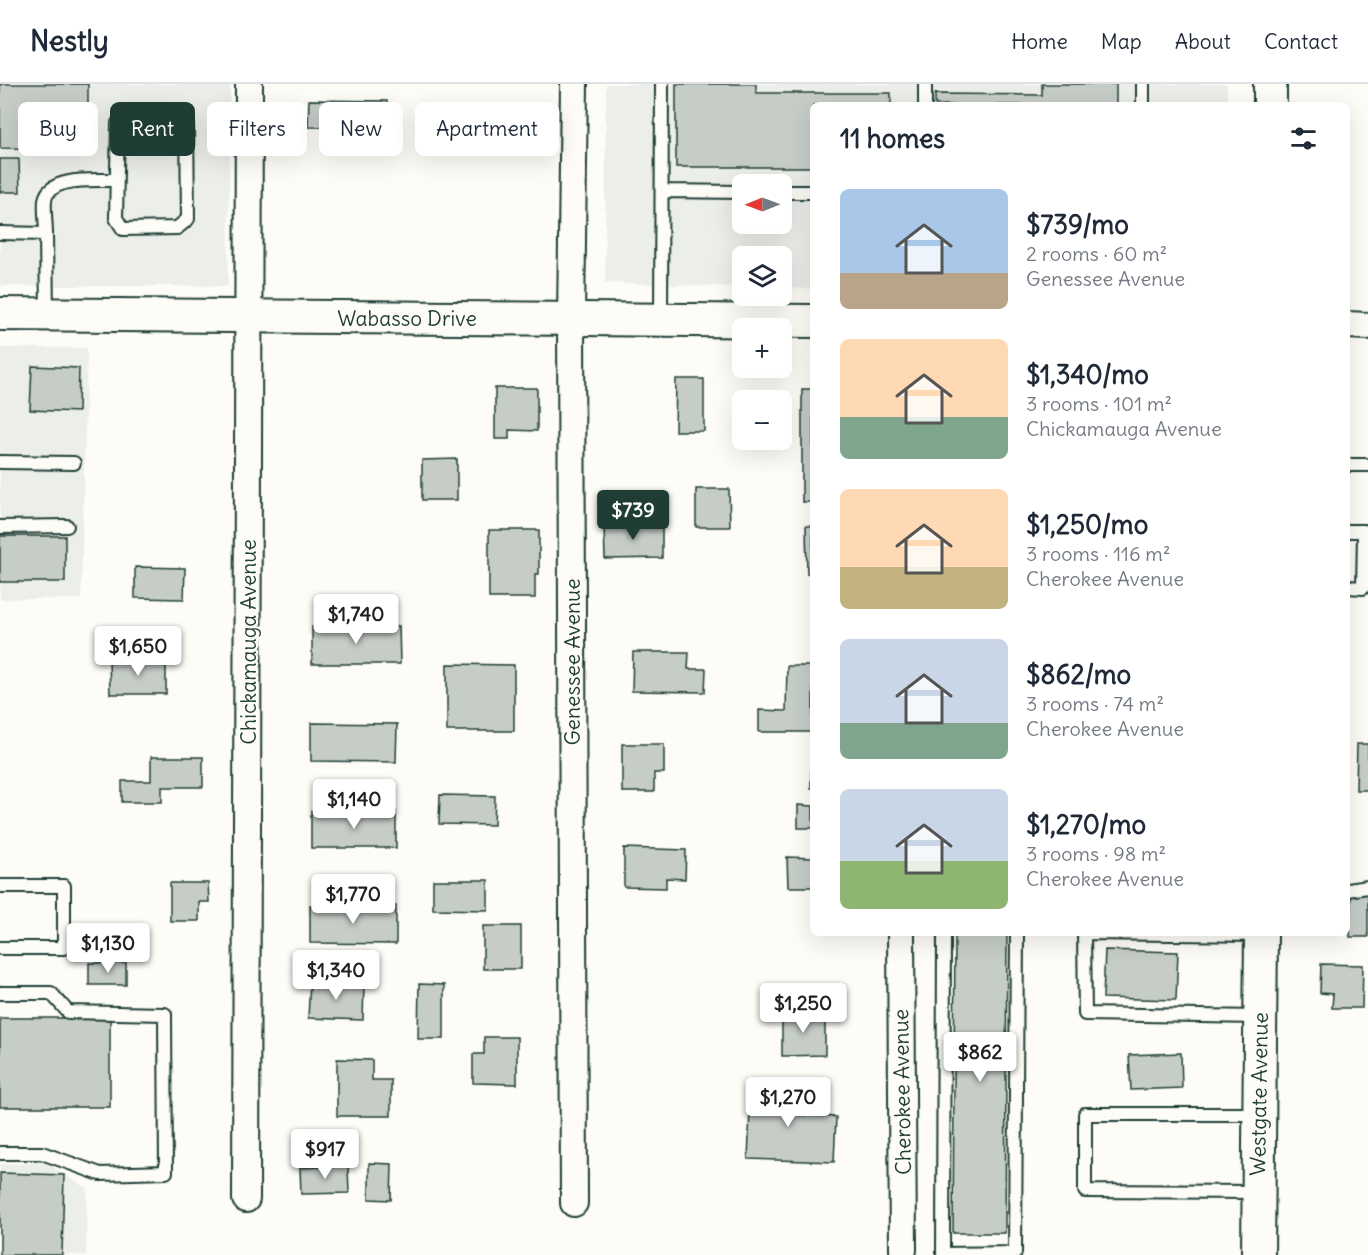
<!DOCTYPE html>
<meta charset="utf-8">
<style>
body{margin:0;font-family:Delius,sans-serif;background:#f6f6f7;color:#1f2937;height:100vh;display:flex;flex-direction:column;font-size:22px;white-space:nowrap}
*{box-sizing:border-box;margin:0}
p{font-size:20px;color:#747a83}
.icon{flex:none;width:33px;height:33px;fill:none;stroke:currentColor;stroke-width:2;stroke-linecap:round;stroke-linejoin:round}
.map{position:relative;flex:1;overflow:hidden}
.side{position:absolute;left:810px;top:18px;width:540px;height:834px;display:flex;flex-direction:column;background:#fff;border-radius:9px;box-shadow:0 6px 24px #0002}
.side>*{flex:none}
.banner{position:absolute;left:18px;top:18px;width:570px;height:54px;display:flex;gap:12px}
.needle{width:39px;rotate:269deg}
.fabs{position:absolute;left:732px;top:90px;display:grid;gap:12px}
.fabs a{display:grid;place-items:center;width:60px;height:60px;border-radius:9px;background:#fff;box-shadow:0 6px 24px #0002;font-size:30px}
.price{position:absolute;translate:-50% -51px;padding:0 14px;border-radius:6px;background:#fff;color:#222;font-size:20px;line-height:39px;filter:drop-shadow(0 2px 3px #0008)}
.price::after{content:'';position:absolute;left:50%;top:36px;width:18px;height:14px;margin-left:-9px;background:inherit;clip-path:polygon(0 0,100% 0,50% 100%)}
.price.on{background:#1f3d34;color:#fff}
ul{padding:0;list-style:none}
li{display:flex;align-items:center;gap:18px;height:150px;padding:0 30px}
li span{display:grid;place-items:center;flex:none;width:168px;height:120px;border-radius:9px;color:#555}
li>.icon{margin-inline-start:auto}
span .icon{width:72px;height:72px;fill:#fffc;stroke-width:1}
li b{font-size:26px}
h2{display:flex;justify-content:space-between;align-items:center;height:72px;padding:0 30px;font-size:26px}
.chip{padding:0 21px;border-radius:9px;background:#fff;box-shadow:0 6px 24px #0002;font-size:21px;line-height:54px}
.chip.on{background:#1f3d34;color:#fff}
header{display:flex;align-items:center;gap:36px;box-sizing:border-box;height:84px;padding:0 30px;background:#fff;border-bottom:2px solid #e0e1e3}
header strong{font-size:28px}
nav{display:flex;gap:33px;margin-inline-start:auto;font-size:21px}
.map>svg:first-child{display:block}
.built{fill:#eceee9;fill-rule:evenodd}
.building{fill:#c6cdc7;stroke:#1f3d34;stroke-width:1.5}
.lines{fill:none;stroke-linecap:round;stroke-linejoin:round}
.service-casing{stroke:#1f3d34;stroke-width:16}
.minor-casing{stroke:#1f3d34;stroke-width:30}
.tertiary-casing{stroke:#1f3d34;stroke-width:36}
.service{stroke:#fdfcf7;stroke-width:12}
.minor{stroke:#fdfcf7;stroke-width:26}
.tertiary{stroke:#fdfcf7;stroke-width:32}
.labels{text-anchor:middle;dominant-baseline:central;stroke-width:4.5;stroke-linejoin:round;paint-order:stroke}
.street-label{font-size:21px;fill:#1f3d34;stroke:#fdfcf7}
</style>
<header>
<strong>Nestly</strong>
<nav><a>Home</a><a>Map</a><a>About</a><a>Contact</a></nav>
</header>
<div class="map">
<svg width="1368" height="1171" viewBox="0 0 1368 1171">
<rect width="100%" height="100%" fill="#fdfcf7"/>
<filter id="ink" filterUnits="userSpaceOnUse"><feTurbulence type="fractalNoise" baseFrequency=".0167" numOctaves="2"/><feDisplacementMap in="SourceGraphic" scale="12" xChannelSelector="R" yChannelSelector="G"/><feConvolveMatrix kernelMatrix="1 2 1 2 8 2 1 2 1" color-interpolation-filters="sRGB"/></filter>
<g filter="url(#ink)">
<path class="built" d="M0,0H230L228,202H0Z
M606,0H1227V21H813V205L782,204V172H742V203L605,199ZM742,100H782V140H742Z
M0,264H87L81,515H0Z
M46,1079L87,1104L86,1171H0V1080Z"/>
<path class="building" d="M0,0H88V65L0,64Z
M676,0H756V9H891V21H813V83H676Z
M1042,0H1116V21H935V10L1042,11Z
M309,16L387,17V44L308,43Z
M0,75H19L20,108H0Z
M32,282L79,284L78,328L30,326Z
M676,295H704V347H675Z
M495,304H537V347L509,346V355H495Z
M802,305H813V418H802Z
M749,310H773V316H749Z
M457,375V416H422V376Z
M696,405H729L730,443H696Z
M604,440H662V474L605,475Z
M806,442H813V489L807,490Z
M489,446H539V490H535V514H489Z
M0,452H65V498H0Z
M135,483L185,484L184,515L135,514Z
M399,542L400,580H312V543Z
M633,568H689L688,585H706L705,608L632,607Z
M109,576H166V610H110Z
M447,580L514,581V647H447Z
M787,582H813V648H759V626L786,627Z
M311,639L397,640L396,678L311,677Z
M622,660H664V689H654V708H622Z
M1357,660H1368V706H1356Z
M151,673H203V703H162V718H122V697H151Z
M811,679H813V704H811Z
M440,711L495,712L494,741L439,740Z
M798,721L813,722V744H798Z
M311,727H396V764H311Z
M624,764L686,766L685,795L666,794V804L624,803Z
M787,773L813,774V803H788Z
M433,796H488V826L433,825Z
M170,799H208L209,818H199V837H170Z
M1351,810H1368V853H1350Z
M310,821L396,822V860L310,859Z
M483,842H521V885H483Z
M955,849H1007L1005,1149H953Z
M1105,866L1178,868L1176,916L1103,914Z
M89,879H126V901H89Z
M1321,880L1363,881L1362,924H1332L1333,910L1320,909Z
M310,897L364,899L363,936L308,934Z
M419,900L444,901V955H418Z
M782,928H825V971L782,972Z
M0,934H110V1023H0Z
M484,953H517V1000L473,999V970H484Z
M1181,969L1182,1004L1131,1006L1129,971Z
M337,975L372,976V996H391V1032H337Z
M751,1002L799,1004L798,1031L836,1033L834,1078L748,1075Z
M369,1079L392,1080L391,1116L369,1115Z
M348,1082L349,1109L301,1110L300,1084Z
M0,1089L64,1091L62,1171H0Z"/>
<g class="lines">
<defs>
<path id="service" d="M925,0V21
M1143,21V0
M176,27L187,37L188,135L177,144L123,145L116,134L118,39L127,28Z
M662,107L742,108
M782,108H813
M0,149L46,150L47,231
M46,150C46,139 44,127 45,116C49,91 98,97 117,96
M661,235L662,0
M0,378L74,379
M1347,381H1368
M0,443L67,442
M1347,447H1364L1363,504L1347,503
M0,802H64V864H0
M1347,806L1368,803
M944,849L943,1170L1015,1169L1017,849
M0,909H51L68,928L165,930L166,1088L100,1090L42,1069H0
M1258,933L1085,930L1084,849L1260,851
M1257,1108L1085,1107V1030H1259"/>
<path id="minor" d="M574,0L571,235L574,1119
M1347,241L1368,242
M901,849L903,1166
M246,1115L249,0"/>
<path id="tertiary" d="M1270,21V0
M0,230L813,237
M1258,1171L1261,849"/>
</defs>
<use href="#service" class="service-casing"/>
<use href="#minor" class="minor-casing"/>
<use href="#tertiary" class="tertiary-casing"/>
<use href="#service" class="service"/>
<use href="#minor" class="minor"/>
<use href="#tertiary" class="tertiary"/>
</g>
</g>
<g class="labels">
<g class="street-label">
<text x="407" y="234">Wabasso Drive</text>
<text transform="translate(248 558) rotate(-90)">Chickamauga Avenue</text>
<text transform="translate(572 578) rotate(-90)">Genessee Avenue</text>
<text transform="translate(902 1008) rotate(-91)">Cherokee Avenue</text>
<text transform="translate(1259 1010) rotate(-89)">Westgate Avenue</text>
</g>
</g>
</svg>
<div class="fabs">
<a><svg class="needle" viewBox="-14 -14 28 28"><path d="M0-13l5 13h-10z" fill="#e53935"/><path d="M0 13l5-13h-10z" fill="#747a83"/></svg></a>
<a><svg class="icon" aria-label="layers" viewBox="0 0 24 24"><path d="M12 4l9 5-9 5-9-5zM3 14l9 5 9-5"/></svg></a>
<a>+</a>
<a>−</a>
</div>
<b class="price on" style="left:633px;top:457px">$739</b>
<b class="price" style="left:356px;top:561px">$1,740</b>
<b class="price" style="left:138px;top:593px">$1,650</b>
<b class="price" style="left:354px;top:746px">$1,140</b>
<b class="price" style="left:353px;top:841px">$1,770</b>
<b class="price" style="left:108px;top:890px">$1,130</b>
<b class="price" style="left:336px;top:917px">$1,340</b>
<b class="price" style="left:803px;top:950px">$1,250</b>
<b class="price" style="left:980px;top:999px">$862</b>
<b class="price" style="left:788px;top:1044px">$1,270</b>
<b class="price" style="left:325px;top:1096px">$917</b>
<div class="banner">
<a class="chip">Buy</a>
<a class="chip on">Rent</a>
<a class="chip">Filters</a>
<a class="chip">New</a>
<a class="chip">Apartment</a>
</div>
<section class="side">
<h2>11 homes<svg class="icon" aria-label="filters" viewBox="0 0 24 24"><path d="M4 7h16M4 17h16"/><circle cx="9" cy="7" r="2"/><circle cx="15" cy="17" r="2"/></svg></h2>
<ul>
<li><span style="background:linear-gradient(#a9c7e8 70%,#b9a48a 0)"><svg class="icon" aria-label="home" viewBox="0 0 24 24"><path d="M3 11l9-7 9 7M6 9v11h12V9"/></svg></span><div><b>$739/mo</b><p>2 rooms · 60 m²</p><p>Genessee Avenue</p></div></li>
<li><span style="background:linear-gradient(#ffd9b3 65%,#7fa58c 0)"><svg class="icon" aria-label="home" viewBox="0 0 24 24"><path d="M3 11l9-7 9 7M6 9v11h12V9"/></svg></span><div><b>$1,340/mo</b><p>3 rooms · 101 m²</p><p>Chickamauga Avenue</p></div></li>
<li><span style="background:linear-gradient(#ffd9b3 65%,#c2b280 0)"><svg class="icon" aria-label="home" viewBox="0 0 24 24"><path d="M3 11l9-7 9 7M6 9v11h12V9"/></svg></span><div><b>$1,250/mo</b><p>3 rooms · 116 m²</p><p>Cherokee Avenue</p></div></li>
<li><span style="background:linear-gradient(#c9d6e8 70%,#7fa58c 0)"><svg class="icon" aria-label="home" viewBox="0 0 24 24"><path d="M3 11l9-7 9 7M6 9v11h12V9"/></svg></span><div><b>$862/mo</b><p>3 rooms · 74 m²</p><p>Cherokee Avenue</p></div></li>
<li><span style="background:linear-gradient(#c9d6e8 60%,#8fb573 0)"><svg class="icon" aria-label="home" viewBox="0 0 24 24"><path d="M3 11l9-7 9 7M6 9v11h12V9"/></svg></span><div><b>$1,270/mo</b><p>3 rooms · 98 m²</p><p>Cherokee Avenue</p></div></li>
</ul>
</section>
</div>
